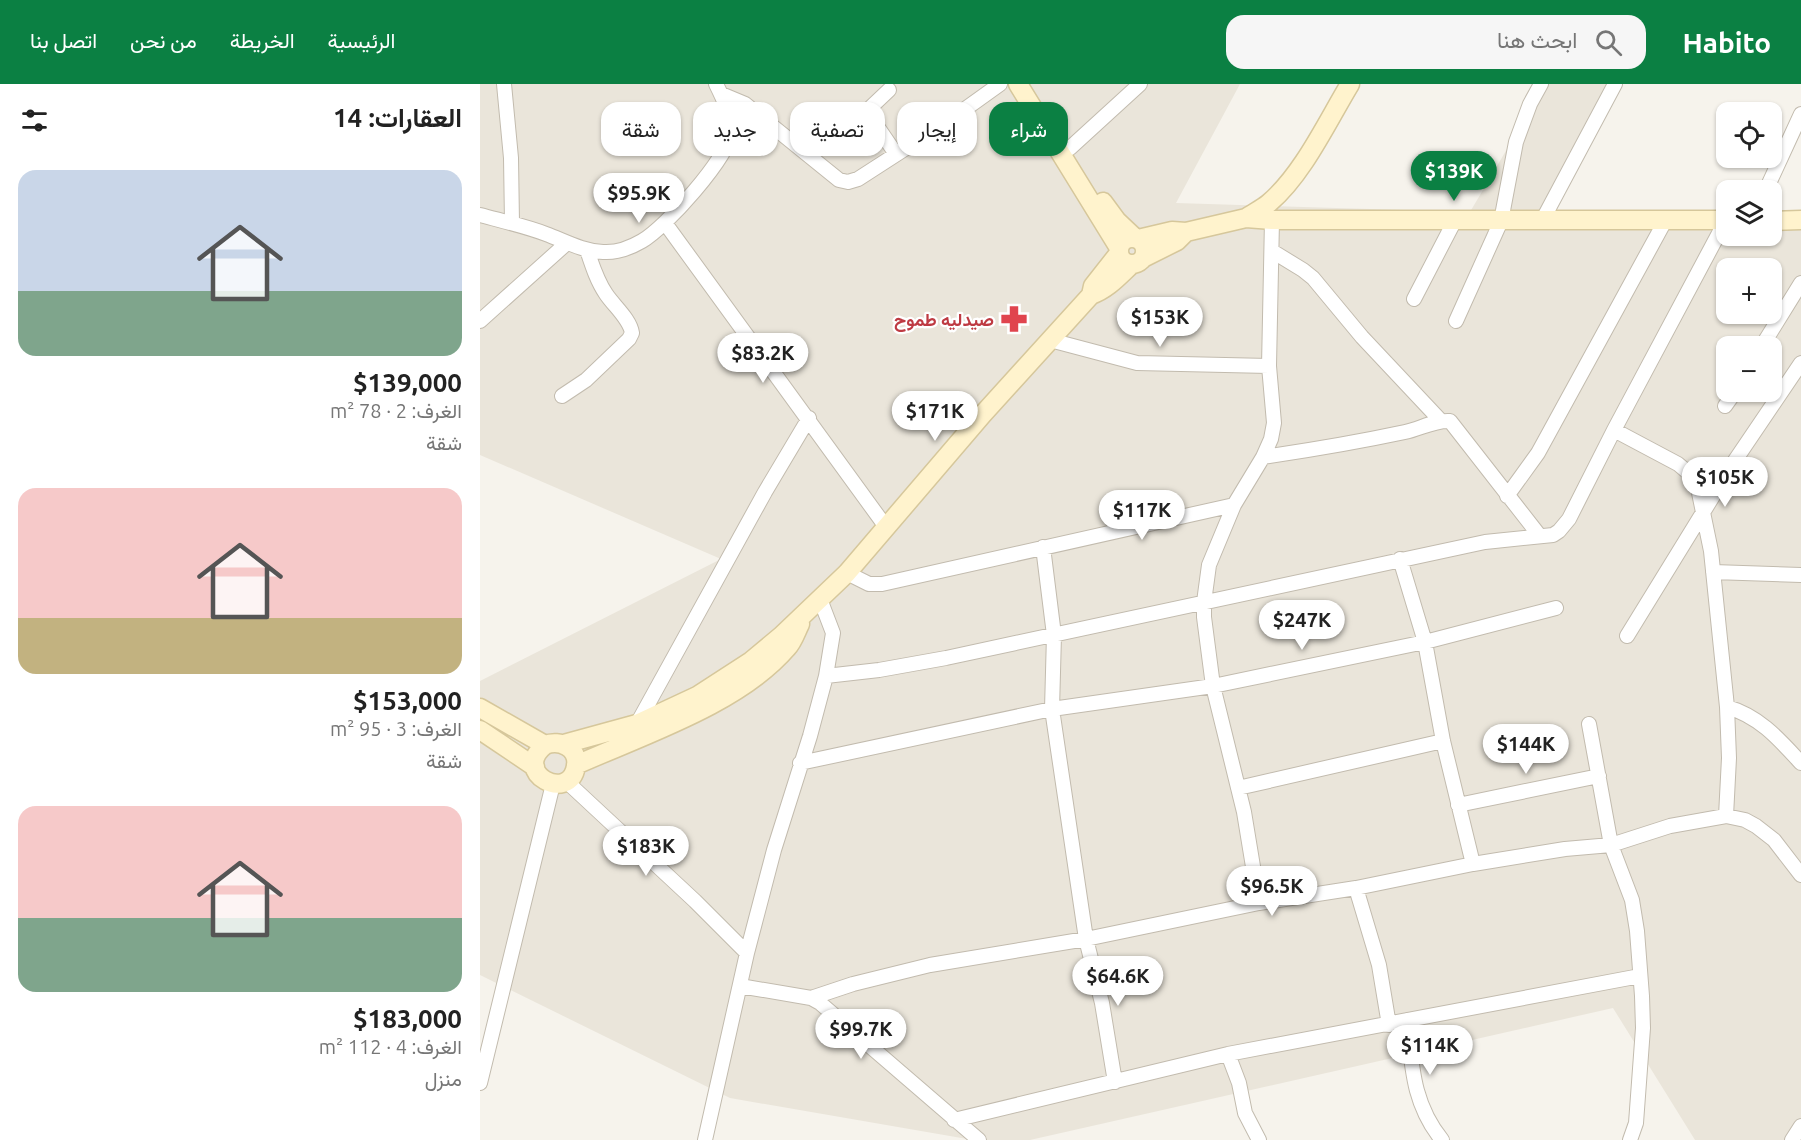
<!DOCTYPE html>
<html lang="ar">
<meta charset="utf-8">
<style>
body{margin:0;font-family:Ubuntu,Vazirmatn,sans-serif;background:#f6f6f6;color:#222;direction:rtl;height:100vh;display:flex;flex-direction:column;font-size:22px;white-space:nowrap}
*{box-sizing:border-box;margin:0}
p{font-size:20px;color:#767676}
.icon{flex:none;width:33px;height:33px;fill:none;stroke:currentColor;stroke-width:2;stroke-linecap:round;stroke-linejoin:round}
.map{position:relative;flex:1;overflow:hidden;direction:ltr}
.panel{display:flex;flex-direction:column;background:#fff;width:480px}
.panel>*{flex:none}
.top-card{position:absolute;left:18px;top:18px;width:570px;height:54px;direction:rtl;display:flex;gap:12px}
.fabs{position:absolute;left:1236px;top:18px;display:grid;gap:12px}
.fabs a{display:grid;place-items:center;width:66px;height:66px;border-radius:12px;background:#fff;box-shadow:0 2px 4px #0004;font-size:30px}
.price{position:absolute;translate:-50% -51px;padding:0 14px;border-radius:21px;background:#fff;color:#222;font-size:20px;line-height:39px;filter:drop-shadow(0 2px 3px #0008)}
.price::after{content:'';position:absolute;left:50%;top:36px;width:18px;height:14px;margin-left:-9px;background:inherit;clip-path:polygon(0 0,100% 0,50% 100%)}
.price.selected{background:#0b8043;color:#fff}
ul{padding:0;list-style:none}
li{display:grid;align-content:center;gap:12px;height:318px;padding:0 18px}
li span{display:grid;place-items:center;height:186px;border-radius:18px;color:#555}
li>.icon{margin-inline-start:auto}
span .icon{width:108px;height:108px;fill:#fffc;stroke-width:1}
li b{font-size:26px}
h2{display:flex;justify-content:space-between;align-items:center;height:72px;padding:0 18px;font-size:26px}
.pill{padding:0 21px;border-radius:18px;background:#fff;box-shadow:0 2px 4px #0004;font-size:21px;line-height:54px}
.pill.selected{background:#0b8043;color:#fff}
header{display:flex;align-items:center;gap:36px;box-sizing:border-box;height:84px;padding:0 30px;background:#0b8043;color:#fff}
header strong{font-size:28px}
nav{display:flex;gap:33px;margin-inline-start:auto;font-size:21px}
.search{width:420px;height:54px;background:#f6f6f6;display:flex;align-items:center;gap:15px;box-sizing:border-box;padding:0 21px;border-radius:18px;color:#767676;font-size:22px}
main{display:flex;flex:1;min-height:0}
.map>svg:first-child{display:block}
.residential{fill:#eae5da;fill-rule:evenodd}
.lines{fill:none;stroke-linecap:round;stroke-linejoin:round}
.street-casing{stroke:#c2bbae;stroke-width:16}
.secondary-casing{stroke:#d6c79b;stroke-width:21}
.street{stroke:#fff;stroke-width:14}
.secondary{stroke:#fff3cd;stroke-width:18}
.labels{text-anchor:middle;dominant-baseline:central;stroke-width:4.5;stroke-linejoin:round;paint-order:stroke}
.health-label{font-size:18px;font-weight:bold;fill:#be3a42;stroke:#fff;text-anchor:end}
</style>
<header>
<strong>Habito</strong>
<div class="search"><svg class="icon" aria-label="search" viewBox="0 0 24 24"><circle cx="10" cy="10" r="6"/><path d="M15 15l6 6"/></svg>ابحث هنا</div>
<nav><a>الرئيسية</a><a>الخريطة</a><a>من نحن</a><a>اتصل بنا</a></nav>
</header>
<main>
<div class="map">
<svg width="1321" height="1056" viewBox="0 0 1321 1056">
<rect width="100%" height="100%" fill="#f6f3ec"/>
<path class="residential" d="M0,0H760L696,119L990,128L1065,0H1131L1068,127L1246,128V152H1292V129H1321V1056H1215L1133,924L550,1056H493L250,1014L0,891V597L241,475L0,371ZM1246,184H1292V230H1246ZM1246,262H1292V308H1246Z"/>
<g class="lines">
<defs>
<path id="street" d="M24,0L31,74L32,139
M409,6L390,24L388,29L416,70
M241,10L265,20L359,96L368,98L378,95L474,33L520,0
M590,64L660,0
M1286,106L1321,30
M0,131C22,137 45,142 66,150C85,157 102,167 123,168C137,169 150,164 162,157C185,144 249,73 251,48C252,32 243,14 236,0
M1062,137L1135,0
M185,139L406,443
M792,167L823,186L833,194L882,253L961,337
M934,215L975,136
M0,237L87,159
M976,237L1021,137L1036,58L1050,20L1061,0
M570,256L657,279L789,282
M1282,262L1321,199
M82,312L106,296L149,255L152,249C150,235 134,222 126,210C117,197 112,181 107,166
M1245,322L1255,308
M1134,346L1198,380L1211,391L1218,404L1231,467L1247,623L1249,674L1246,732
M783,373C831,366 878,358 925,348C940,345 954,336 970,337L1059,451
M1027,412L1058,369L1185,137
M563,463L574,551L572,625L606,855L622,919L635,998
M920,475L945,558L963,657L993,780
M1233,488L1321,491
M367,489L389,500H402L754,421
M1147,552L1254,378L1321,279
M346,592L399,586L466,574L1005,458L1073,451L1079,447L1089,435L1134,346L1246,136
M1247,623C1279,632 1299,655 1321,679
M157,640L285,408L329,334
M1109,640L1131,761L1152,816L1157,847L1162,912L1163,944L1156,1039L1150,1056
M320,679L572,625L733,602L945,558L1076,524
M86,697L215,817L267,869
M758,704L963,657
M978,721L1119,692
M876,804L899,881L909,941
M779,819L764,728L733,602L724,533V518L729,481L754,421L783,373L791,355L794,339L789,282L792,136
M260,902L331,914L340,919L499,1056
M331,914L373,900L450,881L606,855L779,819L876,804L993,780L1085,765L1131,761L1190,742L1246,732L1265,736L1276,742L1294,756L1321,791
M927,936C932,981 932,1019 962,1056
M748,970L759,999L765,1029L779,1056
M0,999L73,700
M474,1036L748,970L1160,892
M225,1056L267,869L294,766L330,652L346,592L353,549L340,515
M1312,1056L1321,1042"/>
<path id="secondary" d="M538,0L639,164
M623,118L637,137L655,154
M766,134C773,129 782,125 789,119C823,90 847,38 870,0
M1292,137L1321,136
M639 167a13 13 0 1 1 26 0a13 13 0 1 1-26 0Z
M658,155L692,147L706,148L766,134L792,136H1246
M663,174L697,157L706,148
M611,211L613,202L639,169
M0,624L65,661C80,655 99,664 96,682C90,720 30,689 65,661
M0,646L55,683
M84,660L157,640L217,612L271,577L301,552L367,489L503,330L611,211C628,205 639,192 652,180
M96,681C163,651 259,620 307,564C313,558 316,548 320,540"/>
</defs>
<use href="#street" class="street-casing"/>
<use href="#secondary" class="secondary-casing"/>
<use href="#street" class="street"/>
<use href="#secondary" class="secondary"/>
</g>
<defs>
<symbol id="pharmacy-bare" viewBox="-9 -9 18 18"><path d="M-2-6h4v4h4v4h-4v4h-4v-4h-4v-4h4Z" fill="#e0444e" stroke="#fff" stroke-width="2.5" paint-order="stroke"/></symbol>
</defs>
<g fill-rule="evenodd">
<use href="#pharmacy-bare" x="515" y="216" width="38" height="38"/>
</g>
<g class="labels">
<g class="health-label">
<text x="514" y="235">صيدليه طموح</text>
</g>
</g>
</svg>
<div class="fabs">
<a><svg class="icon" aria-label="locate" viewBox="0 0 24 24"><circle cx="12" cy="12" r="6"/><path d="M12 2v4M12 18v4M2 12h4M18 12h4"/></svg></a>
<a><svg class="icon" aria-label="layers" viewBox="0 0 24 24"><path d="M12 4l9 5-9 5-9-5zM3 14l9 5 9-5"/></svg></a>
<a>+</a>
<a>−</a>
</div>
<b class="price selected" style="left:974px;top:118px">$139K</b>
<b class="price" style="left:159px;top:140px">$95.9K</b>
<b class="price" style="left:680px;top:264px">$153K</b>
<b class="price" style="left:283px;top:300px">$83.2K</b>
<b class="price" style="left:455px;top:358px">$171K</b>
<b class="price" style="left:1245px;top:424px">$105K</b>
<b class="price" style="left:662px;top:457px">$117K</b>
<b class="price" style="left:822px;top:567px">$247K</b>
<b class="price" style="left:1046px;top:691px">$144K</b>
<b class="price" style="left:166px;top:793px">$183K</b>
<b class="price" style="left:792px;top:833px">$96.5K</b>
<b class="price" style="left:638px;top:923px">$64.6K</b>
<b class="price" style="left:381px;top:976px">$99.7K</b>
<b class="price" style="left:950px;top:992px">$114K</b>
<div class="top-card">
<a class="pill selected">شراء</a>
<a class="pill">إيجار</a>
<a class="pill">تصفية</a>
<a class="pill">جديد</a>
<a class="pill">شقة</a>
</div>
</div>
<section class="panel">
<h2>العقارات: 14<svg class="icon" aria-label="filters" viewBox="0 0 24 24"><path d="M4 7h16M4 17h16"/><circle cx="9" cy="7" r="2"/><circle cx="15" cy="17" r="2"/></svg></h2>
<ul>
<li><span style="background:linear-gradient(#c9d6e8 65%,#7fa58c 0)"><svg class="icon" aria-label="home" viewBox="0 0 24 24"><path d="M3 11l9-7 9 7M6 9v11h12V9"/></svg></span><div><b>$139,000</b><p>الغرف: 2 · 78 m²</p><p>شقة</p></div></li>
<li><span style="background:linear-gradient(#f6c9c9 70%,#c2b280 0)"><svg class="icon" aria-label="home" viewBox="0 0 24 24"><path d="M3 11l9-7 9 7M6 9v11h12V9"/></svg></span><div><b>$153,000</b><p>الغرف: 3 · 95 m²</p><p>شقة</p></div></li>
<li><span style="background:linear-gradient(#f6c9c9 60%,#7fa58c 0)"><svg class="icon" aria-label="home" viewBox="0 0 24 24"><path d="M3 11l9-7 9 7M6 9v11h12V9"/></svg></span><div><b>$183,000</b><p>الغرف: 4 · 112 m²</p><p>منزل</p></div></li>
</ul>
</section>
</main>
